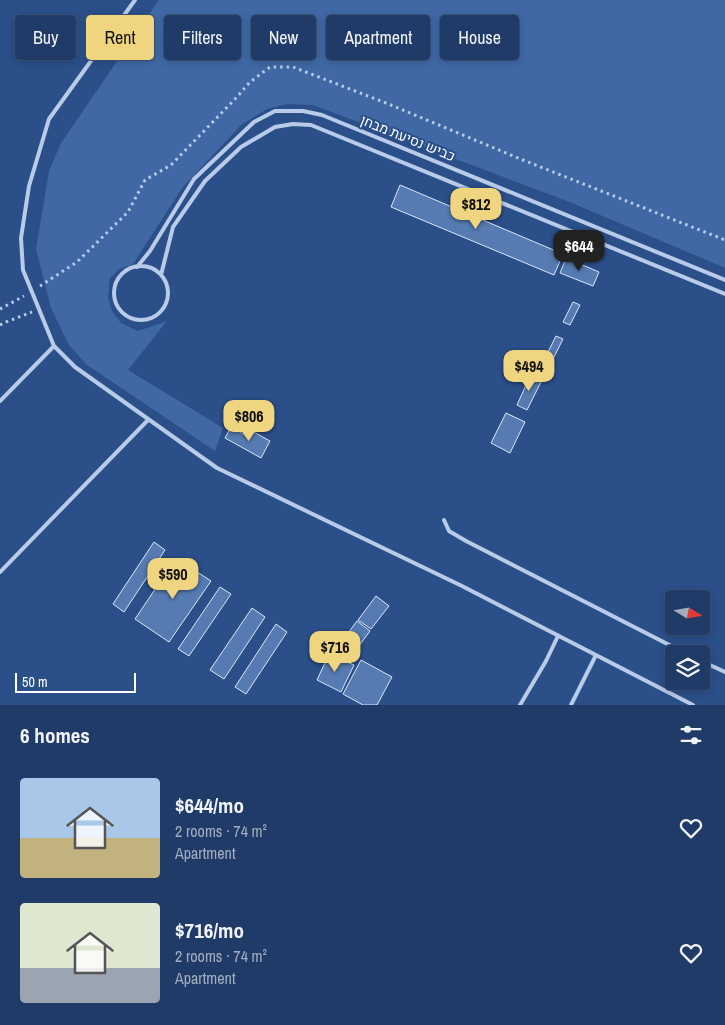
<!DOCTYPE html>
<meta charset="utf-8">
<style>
body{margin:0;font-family:"Archivo Narrow",Heebo,sans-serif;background:#2d4670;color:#f1f3f6;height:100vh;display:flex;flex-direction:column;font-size:19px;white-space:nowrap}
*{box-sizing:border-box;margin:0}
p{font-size:16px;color:#a2adc0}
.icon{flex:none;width:28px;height:28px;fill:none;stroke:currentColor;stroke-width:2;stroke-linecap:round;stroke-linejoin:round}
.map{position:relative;height:705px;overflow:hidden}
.details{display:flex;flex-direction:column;background:#203b67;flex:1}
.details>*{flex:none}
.banner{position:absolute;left:15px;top:15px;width:695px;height:45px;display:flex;gap:10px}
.needle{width:32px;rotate:101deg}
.controls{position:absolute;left:665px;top:590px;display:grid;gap:10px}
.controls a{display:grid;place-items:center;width:45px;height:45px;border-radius:5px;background:#203b67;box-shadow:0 2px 8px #0003,0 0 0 1px #3d557b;font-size:25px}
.scale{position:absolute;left:15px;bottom:12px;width:121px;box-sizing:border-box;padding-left:5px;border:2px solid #fff;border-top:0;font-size:14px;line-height:18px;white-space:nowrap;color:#fff;-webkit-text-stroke:4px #2a4f89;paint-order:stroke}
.price{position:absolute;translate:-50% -42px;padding:0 11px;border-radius:10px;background:#efd580;color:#111;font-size:16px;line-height:32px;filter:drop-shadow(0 1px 2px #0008)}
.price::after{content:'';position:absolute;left:50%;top:30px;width:15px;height:11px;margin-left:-8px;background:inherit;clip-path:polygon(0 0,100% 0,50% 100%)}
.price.selected{background:#222;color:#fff}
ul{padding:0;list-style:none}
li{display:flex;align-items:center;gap:15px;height:125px;padding:0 20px}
li span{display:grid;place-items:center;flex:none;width:140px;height:100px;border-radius:5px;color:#555}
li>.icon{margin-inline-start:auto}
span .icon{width:60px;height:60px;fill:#fffc;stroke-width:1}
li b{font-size:21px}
h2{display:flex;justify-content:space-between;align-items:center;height:60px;padding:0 20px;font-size:21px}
.chip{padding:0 18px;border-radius:5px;background:#203b67;box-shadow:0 2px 8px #0003,0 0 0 1px #3d557b;font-size:18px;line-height:45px}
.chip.selected{background:#efd580;color:#111}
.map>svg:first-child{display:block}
.green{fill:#3f68a5}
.building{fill:#567bb2;stroke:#dce7f7}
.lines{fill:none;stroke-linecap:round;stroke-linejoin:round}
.path{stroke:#b8cbe8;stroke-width:3;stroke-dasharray:2.5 4;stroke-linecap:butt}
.lane{stroke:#b8cbe8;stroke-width:4}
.labels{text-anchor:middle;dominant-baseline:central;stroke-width:4;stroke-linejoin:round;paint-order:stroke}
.street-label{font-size:14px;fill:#fff;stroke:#2a4f89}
</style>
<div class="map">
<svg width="725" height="705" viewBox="0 0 725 705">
<rect width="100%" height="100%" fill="#2a4f89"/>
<path class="green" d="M159,0H725V268L572,203L313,105L287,104L267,109L241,125L183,187L133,264L119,269L110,278L108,297L112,311L121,323L138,331L167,321L128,370L223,428L215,451L87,365L69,345L51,308L36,249L49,171L61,143Z"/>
<path class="building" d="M400,185L563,254L554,275L391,207Z
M566,258L599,272L593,286L560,273Z
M573,302L580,305L570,325L563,322Z
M556,336L563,339L553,359L546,356Z
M531,374L542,380L527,410L517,405Z
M506,413L525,422L510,453L491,443Z
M231,427L247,436L250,430L270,441L261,458L225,438Z
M154,542L165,550L124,612L113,604Z
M176,558L211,581L169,642L135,619Z
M220,587L231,594L189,656L178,649Z
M376,596L389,606L371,629L358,620Z
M252,608L265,617L224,679L210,670Z
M357,621L370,631L353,654L340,644Z
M276,624L287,632L246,694L235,687Z
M329,654L354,665L341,692L317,680Z
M361,660L392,677L377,705H363L343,694Z"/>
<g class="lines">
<path class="path" d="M40,286L77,262L128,212L145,180L171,165L236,98L250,82L270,67H293L386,103L523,160L725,240
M0,309L24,296
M0,325L6,322L32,312"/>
<path class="lane" d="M135,0L49,119L29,186L21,238L23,270L54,346L75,367L217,468L462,586L693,705
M114 293a27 27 0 1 1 54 0a27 27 0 1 1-54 0Z
M137,267L150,251L194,179L254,122L275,111H303L322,115L725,280
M161,275L173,227L205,181L241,147L275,127L293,124L311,125L725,294
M0,401L54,346
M444,520L449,531L466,541L687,654
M0,572L148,420
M701,661L725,672
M520,705L546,661L558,636
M571,705L596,655"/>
</g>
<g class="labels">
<g class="street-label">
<text transform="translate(408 138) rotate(22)">כביש נסיעת מבחן</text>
</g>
</g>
</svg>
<div class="controls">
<a><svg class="needle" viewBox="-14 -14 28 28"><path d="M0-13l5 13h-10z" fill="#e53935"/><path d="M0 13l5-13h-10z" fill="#a2adc0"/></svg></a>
<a><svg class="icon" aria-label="layers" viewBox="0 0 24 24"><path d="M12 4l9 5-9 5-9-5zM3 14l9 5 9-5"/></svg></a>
</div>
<div class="scale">50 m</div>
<b class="price" style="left:476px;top:230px">$812</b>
<b class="price selected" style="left:579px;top:272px">$644</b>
<b class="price" style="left:529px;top:392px">$494</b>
<b class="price" style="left:249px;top:442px">$806</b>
<b class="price" style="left:173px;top:600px">$590</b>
<b class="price" style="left:335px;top:673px">$716</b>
<div class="banner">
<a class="chip">Buy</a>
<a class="chip selected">Rent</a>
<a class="chip">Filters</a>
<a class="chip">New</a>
<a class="chip">Apartment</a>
<a class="chip">House</a>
</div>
</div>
<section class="details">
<h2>6 homes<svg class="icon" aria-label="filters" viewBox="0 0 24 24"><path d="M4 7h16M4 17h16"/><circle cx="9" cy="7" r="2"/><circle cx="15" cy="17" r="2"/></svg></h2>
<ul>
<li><span style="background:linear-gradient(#a9c7e8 60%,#c2b280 0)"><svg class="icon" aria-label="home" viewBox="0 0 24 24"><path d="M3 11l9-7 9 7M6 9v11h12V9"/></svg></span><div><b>$644/mo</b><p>2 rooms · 74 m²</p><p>Apartment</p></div><svg class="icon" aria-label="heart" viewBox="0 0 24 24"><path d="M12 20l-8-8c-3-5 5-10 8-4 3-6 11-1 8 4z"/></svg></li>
<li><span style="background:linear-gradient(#dfe7d0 65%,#9aa5b1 0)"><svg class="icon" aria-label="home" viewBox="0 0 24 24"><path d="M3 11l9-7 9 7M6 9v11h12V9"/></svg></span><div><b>$716/mo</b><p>2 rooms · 74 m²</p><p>Apartment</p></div><svg class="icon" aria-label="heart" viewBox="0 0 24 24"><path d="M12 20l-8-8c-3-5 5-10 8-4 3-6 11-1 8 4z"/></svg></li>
</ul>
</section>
